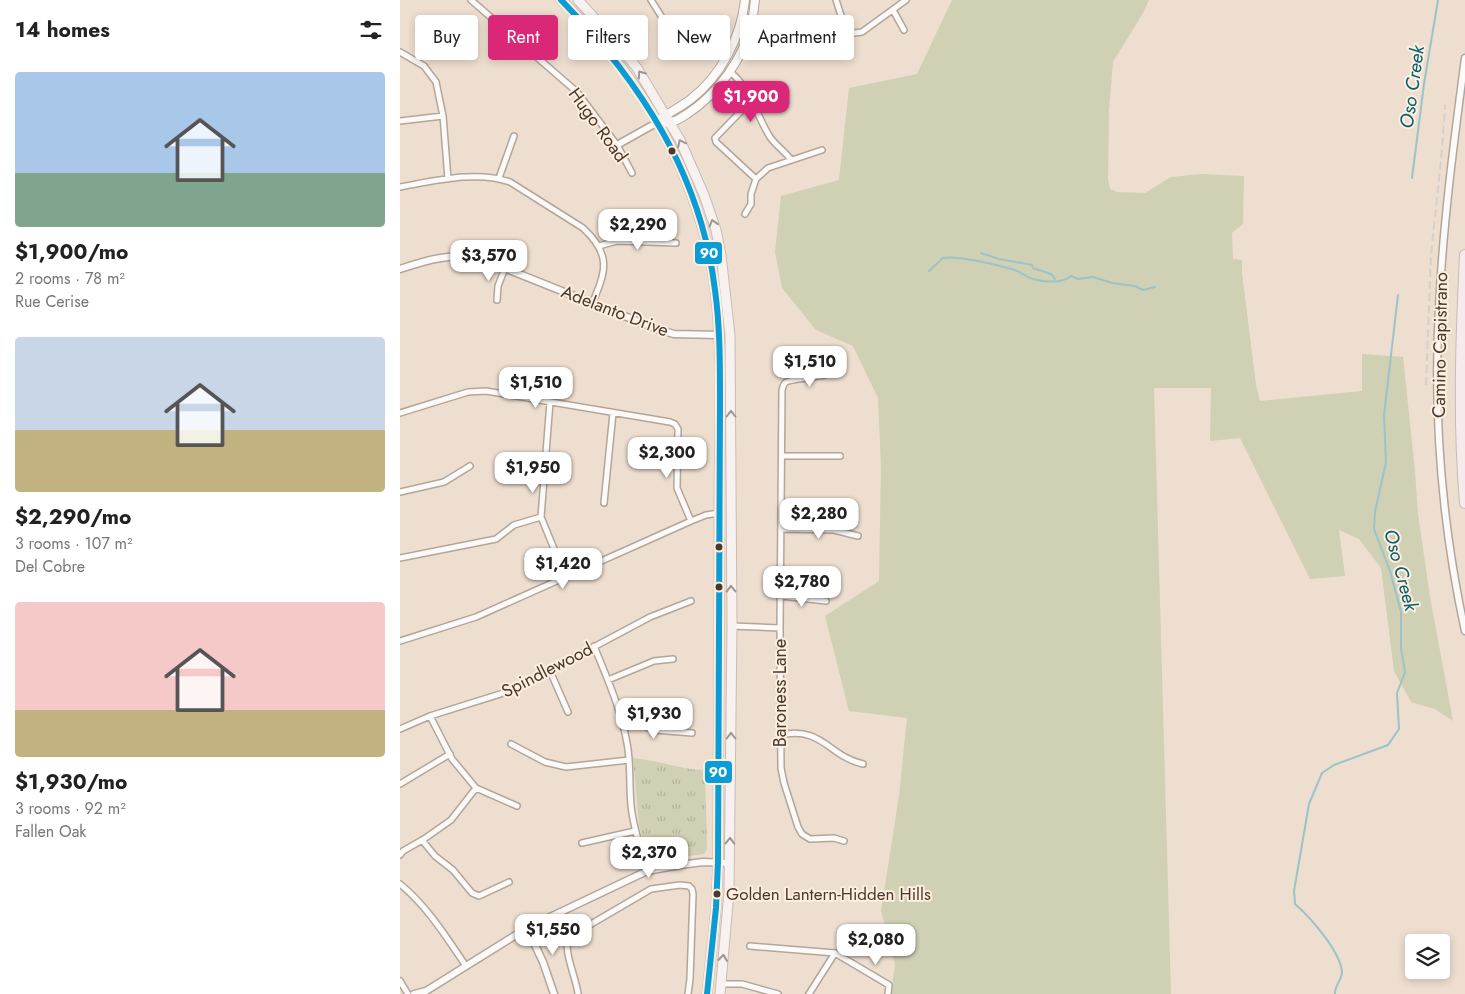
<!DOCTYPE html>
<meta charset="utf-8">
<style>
body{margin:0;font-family:Jost,sans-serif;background:#f6f6f6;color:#222;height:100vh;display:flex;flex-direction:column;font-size:19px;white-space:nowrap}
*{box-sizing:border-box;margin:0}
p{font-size:16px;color:#767676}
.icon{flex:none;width:28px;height:28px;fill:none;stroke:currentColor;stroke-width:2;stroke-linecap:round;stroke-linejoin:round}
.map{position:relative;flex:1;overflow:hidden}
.details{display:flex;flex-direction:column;background:#fff;width:400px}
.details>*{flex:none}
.guide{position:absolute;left:15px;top:15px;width:475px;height:45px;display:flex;gap:10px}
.controls{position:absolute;left:1005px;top:934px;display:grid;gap:10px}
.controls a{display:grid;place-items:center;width:45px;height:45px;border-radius:5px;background:#fff;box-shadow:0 2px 8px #0003;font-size:25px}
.price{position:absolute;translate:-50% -42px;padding:0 11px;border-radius:10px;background:#fff;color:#222;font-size:16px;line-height:32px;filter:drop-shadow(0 1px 2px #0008)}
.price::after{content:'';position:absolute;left:50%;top:30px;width:15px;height:11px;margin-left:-8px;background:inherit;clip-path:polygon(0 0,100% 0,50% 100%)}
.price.on{background:#db2777;color:#fff}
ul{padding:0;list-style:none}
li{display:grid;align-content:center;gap:10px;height:265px;padding:0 15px}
li span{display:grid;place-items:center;height:155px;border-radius:5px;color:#555}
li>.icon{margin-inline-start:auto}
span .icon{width:90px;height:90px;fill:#fffc;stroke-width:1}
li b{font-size:21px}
h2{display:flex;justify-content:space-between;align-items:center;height:60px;padding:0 15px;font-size:21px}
.tag{padding:0 18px;border-radius:5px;background:#fff;box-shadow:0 2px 8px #0003;font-size:18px;line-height:45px}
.tag.on{background:#db2777;color:#fff}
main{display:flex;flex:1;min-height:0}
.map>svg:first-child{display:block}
.green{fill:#cfd0b4}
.park{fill:url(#park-tufts)}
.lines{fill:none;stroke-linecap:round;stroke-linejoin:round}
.stream{stroke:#9bc3c9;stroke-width:2}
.minor-casing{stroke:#b2a69a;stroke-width:8}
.tertiary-casing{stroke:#b2a69a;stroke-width:9}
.secondary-casing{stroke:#b2a69a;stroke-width:10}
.primary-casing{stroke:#cabbb7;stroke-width:11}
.motorway-casing{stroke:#cabbb7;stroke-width:12}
.minor{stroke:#fcfaf8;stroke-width:5}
.tertiary{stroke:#fcfaf8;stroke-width:6}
.secondary{stroke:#fcfaf8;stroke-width:8}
.primary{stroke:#f7f1f0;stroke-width:9}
.motorway{stroke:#f5ebec;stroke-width:10}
.rail{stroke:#d4d0cc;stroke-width:2;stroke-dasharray:8 4;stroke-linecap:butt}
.bus-1-casing{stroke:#ffeddd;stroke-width:10}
.bus-1{stroke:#0a9dd5;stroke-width:6}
.oneway{stroke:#9e9690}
.bus-dot{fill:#453a2f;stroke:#ffeddd;stroke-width:2}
.labels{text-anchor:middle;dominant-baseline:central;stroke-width:4;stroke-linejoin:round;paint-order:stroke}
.bus-label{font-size:17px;fill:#453a2f;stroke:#ffeddd;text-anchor:start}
.street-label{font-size:18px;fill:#453a2f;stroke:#ffeddd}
.water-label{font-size:19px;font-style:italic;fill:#056171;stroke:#ffeddd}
.line-badge{stroke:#ffeddd;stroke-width:2}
.badge-label{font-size:14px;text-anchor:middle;font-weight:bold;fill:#fff}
</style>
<main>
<section class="details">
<h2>14 homes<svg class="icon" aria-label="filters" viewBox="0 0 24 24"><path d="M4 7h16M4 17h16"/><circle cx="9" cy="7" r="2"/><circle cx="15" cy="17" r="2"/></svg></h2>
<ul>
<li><span style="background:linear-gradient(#a9c7e8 65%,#7fa58c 0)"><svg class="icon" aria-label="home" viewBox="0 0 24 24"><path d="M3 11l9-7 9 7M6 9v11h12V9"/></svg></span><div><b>$1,900/mo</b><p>2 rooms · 78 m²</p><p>Rue Cerise</p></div></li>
<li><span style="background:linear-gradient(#c9d6e8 60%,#c2b280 0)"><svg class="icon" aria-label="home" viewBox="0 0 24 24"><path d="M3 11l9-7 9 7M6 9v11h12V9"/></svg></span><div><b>$2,290/mo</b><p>3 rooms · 107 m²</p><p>Del Cobre</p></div></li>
<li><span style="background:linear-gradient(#f6c9c9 70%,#c2b280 0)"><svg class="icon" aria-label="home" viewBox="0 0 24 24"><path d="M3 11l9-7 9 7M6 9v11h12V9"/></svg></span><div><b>$1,930/mo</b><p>3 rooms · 92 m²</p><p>Fallen Oak</p></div></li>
</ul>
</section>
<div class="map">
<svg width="1065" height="994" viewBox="0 0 1065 994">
<defs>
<pattern id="park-tufts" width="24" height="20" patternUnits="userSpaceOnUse" patternTransform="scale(1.25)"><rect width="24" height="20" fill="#cfd0b4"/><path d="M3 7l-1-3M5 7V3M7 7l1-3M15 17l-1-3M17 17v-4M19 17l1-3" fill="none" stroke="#b3b39b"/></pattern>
</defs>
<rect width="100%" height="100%" fill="#eddecf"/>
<path class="green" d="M552,0H749L743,13L713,62L709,110L708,179L710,189L717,192L745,193L771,177L801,174L844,176L843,224L832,233L833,259L842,260V273L856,385L860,401L962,391V354L1003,357L1015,471L1018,514L1030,597L1053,721L1035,709L1011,702L994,671L981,568L959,539L939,530L945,576L910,579L840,438L810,441L811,388H754L771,994H491L495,964L481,911L499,796L507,718L449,711L425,616L479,581L481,466L478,398L453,346L416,330L382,288L375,252L381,196L439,180L449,88L517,74Z"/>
<path class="park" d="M233,758C258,760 281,770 305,770L307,849L304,854L263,859L245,848L239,825Z"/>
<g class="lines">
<path class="stream" d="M1012,178L1024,84L1038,0
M581,253L599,259L632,265L633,268L651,274L655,279
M529,271L543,258C559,255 596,265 612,269C619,271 624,275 630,278C641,282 662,284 671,276L678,279L693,277L712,283L735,286L743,290L755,287
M935,994C934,986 942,980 942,972C940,951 911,918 895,904L894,891L909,804L922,773L934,765L988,745L999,729L997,693L1005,672L1001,648V612L990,571L974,529L975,512L986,462L984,415L998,295"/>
<defs>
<path id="minor" d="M71,0L177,92L217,145L232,173
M251,0L280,46
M436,0L447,34L462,32L506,0
M493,10L504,30
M0,52L24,66L36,82L43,116L48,179
M329,71C351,88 356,115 370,137C376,146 385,151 391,160
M351,101L315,138L316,142L356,179
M0,121L43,116
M99,178L114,136
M0,187C34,181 77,170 110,182L183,228C212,255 206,271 192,304
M345,214L351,204V194L356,179L368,168L422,150
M199,246L217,241L276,243
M97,300L98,286L105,268
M425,375C418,377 388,379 385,383C383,385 383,387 382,390L380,628L381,768L384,783L398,827L402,834L410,839L434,838L444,841
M150,402L141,517L166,578
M0,413L68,392L86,391L270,422L275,424L278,429L277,488L291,521
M382,456H440
M0,492L44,482L70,466
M204,503L213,413
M381,529L434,530L458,536
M0,558L96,539L114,525L141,517
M381,596L426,601
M332,626L380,628
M0,641L76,617L291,521L306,515L319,513
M194,646C207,678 221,709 227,743C231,764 229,784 231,805C233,828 241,849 247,871
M150,671L168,712
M208,680L254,661L273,659
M30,716L52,759L76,788L117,806
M221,718L255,730L292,733
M0,729L30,716L113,690L250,617L291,601
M380,735C423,726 428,756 463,764
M111,744L145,762L166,767L229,760
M0,784L50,754
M22,840L35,856L53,870L72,893L79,896L109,882
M182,843L235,831
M0,855L3,851L24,839L51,820L76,788
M0,884C28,907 46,937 66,966
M350,946L435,953L489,985L488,994
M0,981L8,994
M321,984H342L378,994
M178,994C177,980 162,949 169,937L251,889L280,885L289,886L292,889L293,894L290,979L288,994
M409,994L435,953"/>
<path id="tertiary" d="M1065,58C1054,141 1043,224 1039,307C1033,415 1042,525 1065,631
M217,145L258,122
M0,269C27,260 51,253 79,258L257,329L274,334L318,335
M127,928L143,962L154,994
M14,994L26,991L127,928L247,871L280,865L303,862L330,863"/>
<path id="secondary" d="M262,118C272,111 282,106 291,99C321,76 341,37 345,0
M258,122C262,122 266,123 270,122C276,122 282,117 287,114C318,94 343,59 352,23C353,16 354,8 355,0"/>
<path id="primary" d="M161,0C241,76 300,177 315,288C324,362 319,437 319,511C320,628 318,745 318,862L316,908L307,994
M178,0L209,34L237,68L280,140L304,195L316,230L321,255L330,335L332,626L329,892L320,994"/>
<path id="motorway" d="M1065,255C1061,337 1058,421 1065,503"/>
</defs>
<use href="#minor" class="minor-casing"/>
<use href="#tertiary" class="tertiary-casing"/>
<use href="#secondary" class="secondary-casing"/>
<use href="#primary" class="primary-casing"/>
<use href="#motorway" class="motorway-casing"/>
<use href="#minor" class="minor"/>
<use href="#tertiary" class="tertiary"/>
<use href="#secondary" class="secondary"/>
<use href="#primary" class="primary"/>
<use href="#motorway" class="motorway"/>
<path class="rail" d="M1026,385L1031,255L1042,150L1045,105"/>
<defs>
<path id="bus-1" d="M161,0C240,81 301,174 315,290C320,326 320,363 320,400L318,862L316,908L307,994"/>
</defs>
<use href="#bus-1" class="bus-1-casing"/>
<use href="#bus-1" class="bus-1"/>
</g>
<defs><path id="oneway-chevron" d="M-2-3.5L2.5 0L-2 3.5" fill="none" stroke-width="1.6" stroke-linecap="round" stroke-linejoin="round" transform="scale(1.25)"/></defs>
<g class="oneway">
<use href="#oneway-chevron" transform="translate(241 74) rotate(-125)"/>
<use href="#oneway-chevron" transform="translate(281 143) rotate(-116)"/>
<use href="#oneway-chevron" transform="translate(313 223) rotate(-107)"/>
<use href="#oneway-chevron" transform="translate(331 414) rotate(-90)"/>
<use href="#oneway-chevron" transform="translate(331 589) rotate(-91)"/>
<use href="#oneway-chevron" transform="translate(331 736) rotate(-90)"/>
<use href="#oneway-chevron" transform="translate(330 841) rotate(-89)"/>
<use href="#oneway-chevron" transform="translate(323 958) rotate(-84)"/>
</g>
<g class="bus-dot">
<circle cx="272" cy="151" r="4.5"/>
<circle cx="319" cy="547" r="4.5"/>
<circle cx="319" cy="587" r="4.5"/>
<circle cx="317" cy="894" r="4.5"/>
</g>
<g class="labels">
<g class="bus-label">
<text x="326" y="894">Golden Lantern-Hidden Hills</text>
</g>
<g class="street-label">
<text transform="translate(198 125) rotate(54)">Hugo Road</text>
<text transform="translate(215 311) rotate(21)">Adelanto Drive</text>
<text transform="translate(1040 345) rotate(-89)">Camino Capistrano</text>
<text transform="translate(147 670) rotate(-27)">Spindlewood</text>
<text transform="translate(380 693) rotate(-90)">Baroness Lane</text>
</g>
<g class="water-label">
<text transform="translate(1012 87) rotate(-82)">Oso Creek</text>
<text transform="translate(1001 570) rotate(75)">Oso Creek</text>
</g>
</g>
<g class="line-badge">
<rect x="294" y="241" width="29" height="24" rx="5" fill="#0a9dd5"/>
<rect x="304" y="760" width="29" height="24" rx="5" fill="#0a9dd5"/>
</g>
<g class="badge-label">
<text x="309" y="258">90</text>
<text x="318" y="777">90</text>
</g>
</svg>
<div class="controls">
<a><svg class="icon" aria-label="layers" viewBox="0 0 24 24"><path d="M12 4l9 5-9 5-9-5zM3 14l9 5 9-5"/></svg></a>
</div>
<b class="price on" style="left:351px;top:123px">$1,900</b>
<b class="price" style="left:238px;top:251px">$2,290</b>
<b class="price" style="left:89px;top:282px">$3,570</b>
<b class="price" style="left:410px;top:388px">$1,510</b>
<b class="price" style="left:136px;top:409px">$1,510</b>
<b class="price" style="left:267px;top:479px">$2,300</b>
<b class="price" style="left:133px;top:494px">$1,950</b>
<b class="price" style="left:419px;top:540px">$2,280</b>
<b class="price" style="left:163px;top:590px">$1,420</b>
<b class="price" style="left:402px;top:608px">$2,780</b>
<b class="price" style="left:254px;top:740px">$1,930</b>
<b class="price" style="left:249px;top:879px">$2,370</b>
<b class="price" style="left:153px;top:956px">$1,550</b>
<b class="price" style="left:476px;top:966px">$2,080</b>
<div class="guide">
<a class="tag">Buy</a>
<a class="tag on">Rent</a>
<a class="tag">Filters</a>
<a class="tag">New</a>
<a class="tag">Apartment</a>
</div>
</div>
</main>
